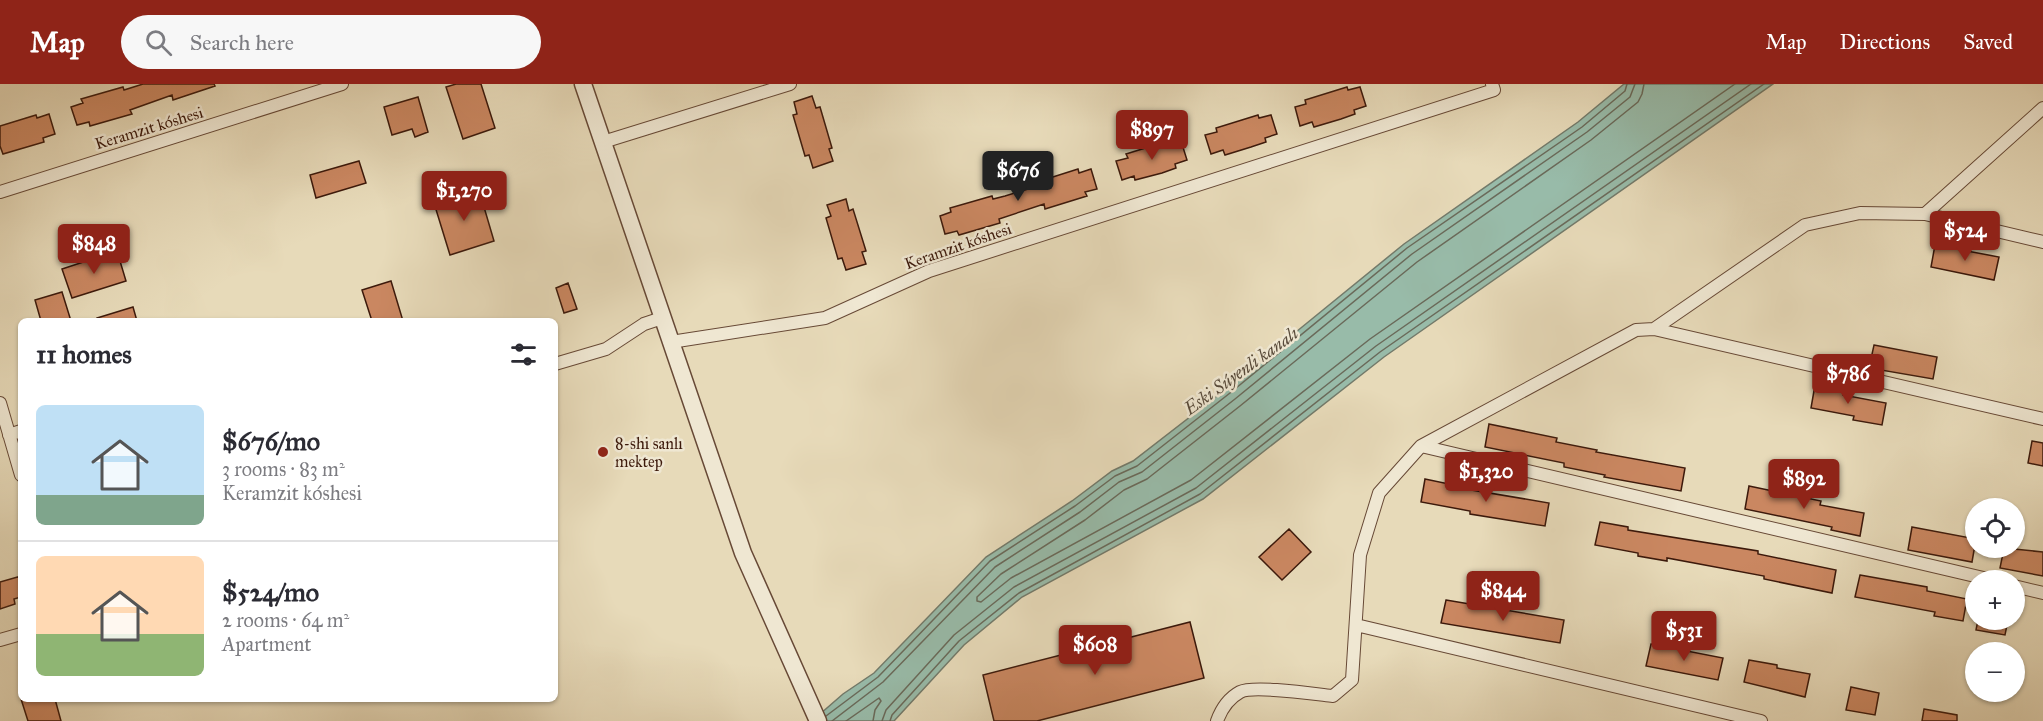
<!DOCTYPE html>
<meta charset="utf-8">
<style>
body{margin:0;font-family:"IM FELL Great Primer",serif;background:#f7f7f7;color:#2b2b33;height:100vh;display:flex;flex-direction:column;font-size:22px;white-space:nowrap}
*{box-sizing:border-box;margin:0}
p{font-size:20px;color:#7c7c81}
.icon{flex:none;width:33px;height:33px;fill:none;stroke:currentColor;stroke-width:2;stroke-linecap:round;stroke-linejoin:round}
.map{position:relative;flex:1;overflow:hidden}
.details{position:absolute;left:18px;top:234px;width:540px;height:384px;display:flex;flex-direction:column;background:#fff;border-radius:9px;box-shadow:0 2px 4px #0004}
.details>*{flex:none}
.tools{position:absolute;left:1965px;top:414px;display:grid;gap:12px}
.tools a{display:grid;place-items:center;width:60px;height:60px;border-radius:50%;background:#fff;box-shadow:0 2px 4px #0004;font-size:30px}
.price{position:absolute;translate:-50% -51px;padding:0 14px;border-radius:6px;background:#8f2418;color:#fff;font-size:20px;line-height:39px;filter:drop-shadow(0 2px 3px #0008)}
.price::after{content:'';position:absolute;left:50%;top:36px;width:18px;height:14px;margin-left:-9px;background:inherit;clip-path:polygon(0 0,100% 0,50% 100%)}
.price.active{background:#222;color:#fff}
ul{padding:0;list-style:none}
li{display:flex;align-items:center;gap:18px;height:150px;padding:0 18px}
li+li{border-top:2px solid #e1e1e2}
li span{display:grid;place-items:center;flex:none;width:168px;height:120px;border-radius:9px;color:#555}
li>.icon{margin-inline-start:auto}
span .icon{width:72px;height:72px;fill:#fffc;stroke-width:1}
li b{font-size:26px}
h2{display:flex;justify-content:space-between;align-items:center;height:72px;padding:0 18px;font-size:26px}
header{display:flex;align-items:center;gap:36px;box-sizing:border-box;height:84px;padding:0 30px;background:#8f2418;color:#fff}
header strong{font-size:28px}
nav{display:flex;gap:33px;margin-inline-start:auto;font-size:21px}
.search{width:420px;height:54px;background:#f7f7f7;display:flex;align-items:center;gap:15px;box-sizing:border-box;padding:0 21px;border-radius:33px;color:#7c7c81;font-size:22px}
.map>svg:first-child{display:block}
.water{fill:#98bba9;stroke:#737a6a;stroke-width:1.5}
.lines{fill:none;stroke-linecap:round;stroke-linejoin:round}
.shore{stroke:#6a6a5a;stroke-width:1.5}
.building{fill:#ca8761;stroke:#3c190b;stroke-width:1.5}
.minor-casing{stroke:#674936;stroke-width:14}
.tertiary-casing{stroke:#674936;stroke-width:19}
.minor{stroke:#efe7d2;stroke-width:12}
.tertiary{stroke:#efe7d2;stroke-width:16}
.poi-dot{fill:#8f2418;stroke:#efe7d2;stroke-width:2}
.labels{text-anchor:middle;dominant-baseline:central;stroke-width:5;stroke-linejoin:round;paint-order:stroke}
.street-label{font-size:16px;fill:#3c190b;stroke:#efe7d2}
.poi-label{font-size:16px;fill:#3c190b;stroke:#efe7d2;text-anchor:start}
.water-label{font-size:18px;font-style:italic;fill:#584a3a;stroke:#efe7d2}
</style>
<header>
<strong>Map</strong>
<div class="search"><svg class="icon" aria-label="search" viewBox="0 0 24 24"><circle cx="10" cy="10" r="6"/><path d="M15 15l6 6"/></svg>Search here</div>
<nav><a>Map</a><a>Directions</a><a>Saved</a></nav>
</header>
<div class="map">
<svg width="2043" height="637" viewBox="0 0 2043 637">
<rect width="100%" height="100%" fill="#e7dab9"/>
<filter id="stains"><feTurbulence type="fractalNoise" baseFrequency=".00333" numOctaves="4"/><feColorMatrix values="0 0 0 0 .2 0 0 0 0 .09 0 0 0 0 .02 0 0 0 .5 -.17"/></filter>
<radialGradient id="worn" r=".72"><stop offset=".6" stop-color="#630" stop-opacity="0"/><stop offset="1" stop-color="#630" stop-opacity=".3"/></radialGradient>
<path class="water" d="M1624,0H1773L1384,273L1203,415L1022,513L964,561L894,637H812L843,610L874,589L986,473L1072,417L1112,387L1133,377L1226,305L1404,160L1578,38Z"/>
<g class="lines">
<path class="shore" d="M1644,0L1642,10L1638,18L1591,56L1417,178L1240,322L1147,395L1124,406L1085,436L1001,490L977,513V517L981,518L1011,494L1191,396L1370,255L1735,0
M826,632L878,593L990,477L1075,422L1115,392L1137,382L1230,309L1407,164L1582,43L1625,7L1627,0
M832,637L883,598L995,483L1080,428L1119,398L1142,388L1235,315L1412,170L1587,48L1630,13L1635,0
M846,637L879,614L881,617L875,626L873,637
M882,637L886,626L954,551L1014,503L1196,404L1376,262L1751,0
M890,637L892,631L959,557L1019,509L1200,410L1380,268L1764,0"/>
</g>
<path class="building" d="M143,0H214L215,2L173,16L172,11L130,26L132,30L90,42L89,38L77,41L71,23L83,19L81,15L123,3L124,6Z
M456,0H481L495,44L463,55L446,3Z
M1347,3L1348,6L1360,3L1366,22L1354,26L1355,30L1341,35L1314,43L1312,38L1300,42L1295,23L1306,20L1305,16Z
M812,12L816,24L820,23L832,64L829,65L833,77L813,84L809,71L805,72L793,31L797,30L794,18Z
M418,13L428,48L415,53L412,45L392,51L384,23Z
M49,30L55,50L43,54L44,58L3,70L0,62V42L36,31L37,34Z
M1258,31L1259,34L1271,31L1277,50L1265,54L1266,58L1251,63L1225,71L1223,66L1211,70L1205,51L1217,48L1216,44Z
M1168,57L1169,60L1181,57L1187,76L1175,80L1176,84L1162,89L1135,96L1134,92L1122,96L1116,77L1128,74L1126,70Z
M359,77L366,99L316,114L310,91Z
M1078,85L1079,89L1091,85L1097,105L1085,108L1087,112L1045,125L1044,120L999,135L1000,139L959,151L957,147L945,150L940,132L951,128L950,124L992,112L993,115L1005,112L1038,102L1037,98Z
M479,106L494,157L450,171L434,119Z
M846,115L849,127L853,125L866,167L862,168L866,180L846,186L842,174L838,175L826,134L831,132L827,121Z
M1935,161L1999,173L1994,196L1931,183Z
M117,167L126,197L72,214L62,185Z
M391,197L403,237H372L362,206Z
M568,199L577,225L564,229L556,204Z
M62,208L71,237H41L35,216Z
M133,223L137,237H98L97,234Z
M1874,261L1937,273L1933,295L1869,284Z
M1815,301L1844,307L1843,311L1886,319L1882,341L1853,336L1854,332L1811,324Z
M1489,340L1557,354L1556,358L1597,366L1596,368L1685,384L1681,407L1604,393L1605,391L1564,383V379L1485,363Z
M2032,357L2043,359V382L2028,379Z
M1425,395L1454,401V403L1549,419L1545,442L1470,430V427L1421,418Z
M1749,402L1821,417L1820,421L1864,429L1860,452L1831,446L1832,443L1745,425Z
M1600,438L1628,443V446L1758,467V470L1836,486L1832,509L1764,495V492L1667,474V477L1638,472V469L1595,461Z
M1912,443L1976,455L1972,478L1908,466Z
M1289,445L1311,468L1282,496L1259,473Z
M2004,464L2043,468V492L2000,484Z
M1860,491L1927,503V507L1967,515L1963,537L1934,532L1935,528L1855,513Z
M21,492V513L14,515L15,520L0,525V498Z
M1446,516L1564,536L1560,559L1441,539Z
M1978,536H2008L2005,551L1976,546Z
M1190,538L1204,594L1037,637H994L983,591Z
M1651,560L1723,574L1718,596L1646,582Z
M1749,576L1777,581V584L1810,590L1805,613L1744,598Z
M1851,603L1879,609L1875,631L1846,626Z
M21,615H55L61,637H28Z
M1924,625L1957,631V637H1922Z"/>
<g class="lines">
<defs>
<path id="minor" d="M603,58L790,0
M0,108L342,0
M1925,130L2043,158
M1654,245L2043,335
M671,258L825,234L929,187L1494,6L1492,0
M555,280L606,265L644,240L662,234
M0,319L21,391
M9,351L21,347
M1421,362L1992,496
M2014,502L2043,509
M1356,541L1761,637
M0,556L21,550
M1217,637C1221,626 1229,614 1240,608C1253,601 1315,610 1333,612L1352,596L1360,471L1379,409L1421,362L1636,246L1654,245L1805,141L1860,129L1925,130L2043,24"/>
<path id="tertiary" d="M583,0L743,469L818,637"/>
</defs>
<use href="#minor" class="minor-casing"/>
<use href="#tertiary" class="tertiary-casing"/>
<use href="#minor" class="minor"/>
<use href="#tertiary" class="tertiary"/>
</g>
<circle class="poi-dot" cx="603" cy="368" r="6"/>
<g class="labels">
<g class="street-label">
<text transform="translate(149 44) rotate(-17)">Keramzit kóshesi</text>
<text transform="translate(958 162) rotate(-19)">Keramzit kóshesi</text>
</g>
<g class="poi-label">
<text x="615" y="359">8-shi sanlı<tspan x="615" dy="18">mektep</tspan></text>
</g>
<g class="water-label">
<text transform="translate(1241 287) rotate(-36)">Eski Súyenli kanalı</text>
</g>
</g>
<rect width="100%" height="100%" filter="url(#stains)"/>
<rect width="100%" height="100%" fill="url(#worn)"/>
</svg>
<div class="tools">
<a><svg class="icon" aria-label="locate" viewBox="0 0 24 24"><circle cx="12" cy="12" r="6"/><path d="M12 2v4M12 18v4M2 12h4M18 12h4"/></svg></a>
<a>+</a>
<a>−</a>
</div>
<b class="price" style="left:1152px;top:77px">$897</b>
<b class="price active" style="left:1018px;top:118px">$676</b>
<b class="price" style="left:464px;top:138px">$1,270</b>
<b class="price" style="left:1965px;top:178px">$524</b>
<b class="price" style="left:94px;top:191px">$848</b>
<b class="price" style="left:1848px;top:321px">$786</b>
<b class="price" style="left:1486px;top:419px">$1,320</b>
<b class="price" style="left:1804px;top:426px">$892</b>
<b class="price" style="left:1503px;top:538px">$844</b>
<b class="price" style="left:1684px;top:578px">$531</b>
<b class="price" style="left:1095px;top:592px">$608</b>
<section class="details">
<h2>11 homes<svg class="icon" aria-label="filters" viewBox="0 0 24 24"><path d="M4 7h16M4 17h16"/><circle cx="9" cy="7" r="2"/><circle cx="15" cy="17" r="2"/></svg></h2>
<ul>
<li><span style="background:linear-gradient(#bfe0f5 75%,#7fa58c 0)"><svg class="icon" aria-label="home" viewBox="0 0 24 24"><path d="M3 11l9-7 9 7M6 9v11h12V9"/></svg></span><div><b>$676/mo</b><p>3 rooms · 83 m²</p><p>Keramzit kóshesi</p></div></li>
<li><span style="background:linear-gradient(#ffd9b3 65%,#8fb573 0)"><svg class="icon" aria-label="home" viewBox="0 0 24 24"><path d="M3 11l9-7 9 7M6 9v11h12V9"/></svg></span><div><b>$524/mo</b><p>2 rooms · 64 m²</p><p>Apartment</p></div></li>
</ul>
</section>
</div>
